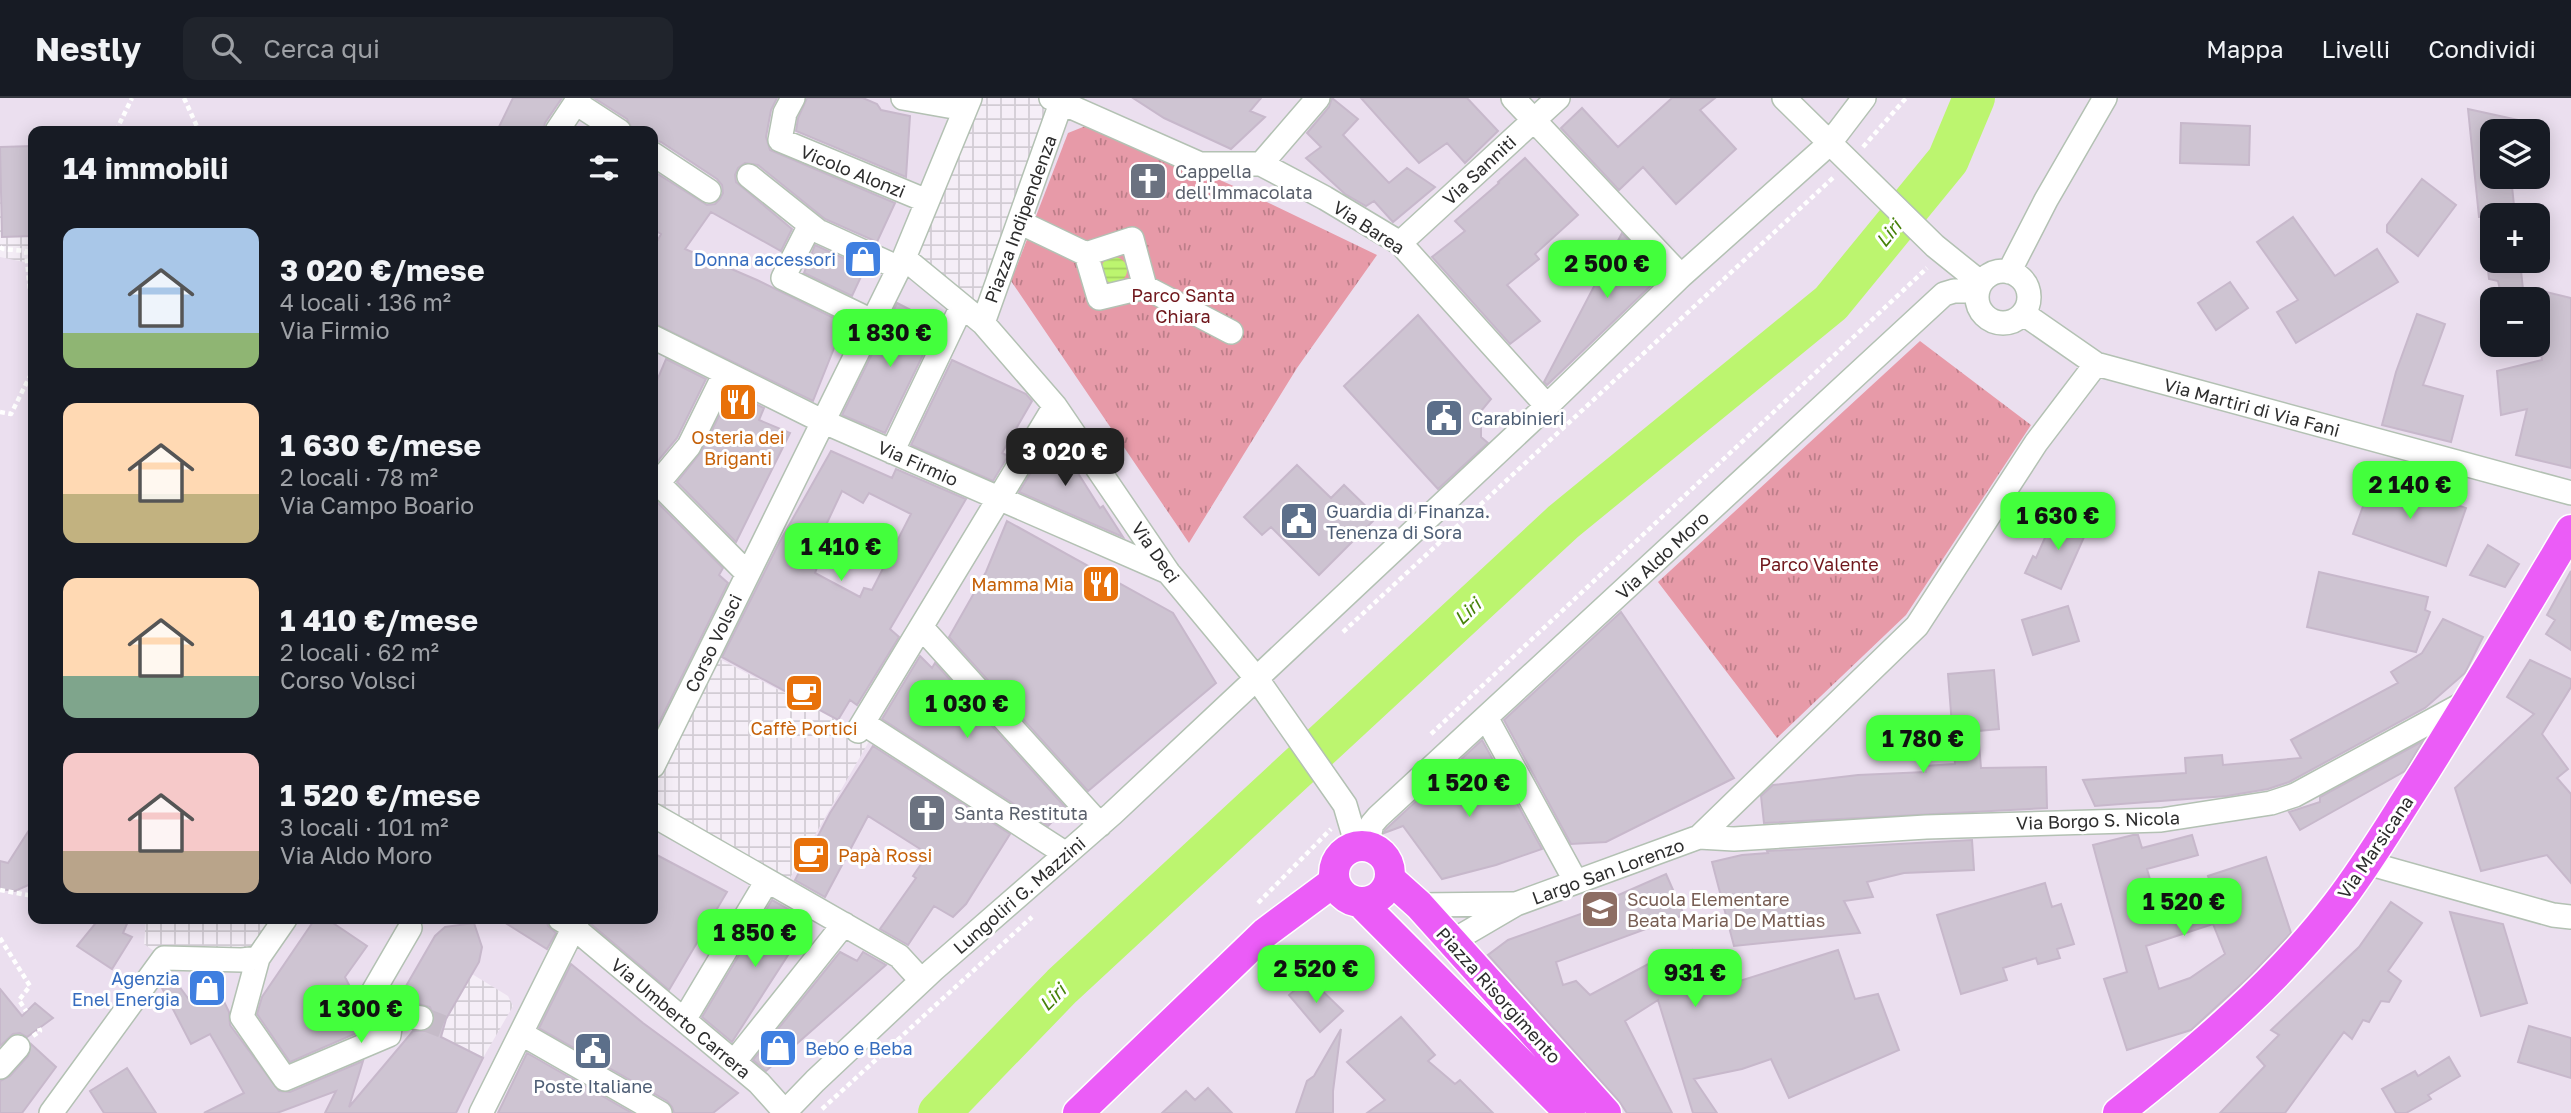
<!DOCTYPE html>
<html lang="it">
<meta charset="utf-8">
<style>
body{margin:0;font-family:"Golos Text",sans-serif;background:#20242c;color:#f1f3f6;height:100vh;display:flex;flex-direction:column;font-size:26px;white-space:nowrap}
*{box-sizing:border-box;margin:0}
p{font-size:23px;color:#9ea1a6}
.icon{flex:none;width:38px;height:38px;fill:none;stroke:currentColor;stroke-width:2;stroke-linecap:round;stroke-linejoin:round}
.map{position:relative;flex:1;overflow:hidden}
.details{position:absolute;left:28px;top:28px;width:630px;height:798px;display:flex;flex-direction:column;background:#171b24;border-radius:14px;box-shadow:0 4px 18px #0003}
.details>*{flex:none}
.controls{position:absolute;left:2480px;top:21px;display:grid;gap:14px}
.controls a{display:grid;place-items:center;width:70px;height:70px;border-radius:14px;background:#171b24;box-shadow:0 4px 18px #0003;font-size:35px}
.price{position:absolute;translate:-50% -60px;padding:0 16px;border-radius:14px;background:#43ff3c;color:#111;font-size:23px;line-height:46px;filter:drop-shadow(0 2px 4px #0008)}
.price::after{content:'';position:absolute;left:50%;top:42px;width:21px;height:16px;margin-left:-10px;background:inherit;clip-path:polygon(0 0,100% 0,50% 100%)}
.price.selected{background:#222;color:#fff}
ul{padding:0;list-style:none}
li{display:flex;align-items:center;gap:21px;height:175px;padding:0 35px}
li span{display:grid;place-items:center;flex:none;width:196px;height:140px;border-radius:14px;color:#555}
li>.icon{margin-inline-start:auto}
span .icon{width:84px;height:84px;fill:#fffc;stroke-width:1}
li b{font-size:30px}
h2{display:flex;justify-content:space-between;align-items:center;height:84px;padding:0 35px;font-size:30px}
header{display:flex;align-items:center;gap:42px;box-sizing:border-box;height:98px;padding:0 35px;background:#171b24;border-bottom:2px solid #363941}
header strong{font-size:33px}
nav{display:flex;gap:38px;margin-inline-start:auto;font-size:24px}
.search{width:490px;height:63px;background:#20242c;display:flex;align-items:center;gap:18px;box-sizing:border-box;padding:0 24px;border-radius:14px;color:#9ea1a6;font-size:26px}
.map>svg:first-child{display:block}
.park{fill:url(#park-tufts)}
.plaza{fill:url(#plaza-grid)}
.water{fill:url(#water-rules)}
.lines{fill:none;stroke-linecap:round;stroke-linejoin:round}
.river{stroke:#bcf56f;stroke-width:42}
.building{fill:#cec4d2;stroke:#c7b8cb;stroke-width:2;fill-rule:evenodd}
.minor-tunnel{stroke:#c5bbc8;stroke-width:23;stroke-dasharray:23 11;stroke-linecap:butt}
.minor-casing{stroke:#b3c1b3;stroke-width:26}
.major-casing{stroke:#fff;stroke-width:33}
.path{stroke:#fff;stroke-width:4.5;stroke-dasharray:5 3.5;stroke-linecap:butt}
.minor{stroke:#fff;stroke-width:23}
.major{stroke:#eb5cf7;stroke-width:30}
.labels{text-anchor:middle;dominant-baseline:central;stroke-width:6;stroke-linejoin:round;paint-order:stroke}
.street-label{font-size:18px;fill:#2d2d2d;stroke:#fff}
.worship-label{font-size:18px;fill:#5b616d;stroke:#fff;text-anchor:start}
.shop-label{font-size:18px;fill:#366cbe;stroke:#fff;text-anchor:end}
.park-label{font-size:18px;fill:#70171c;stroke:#fff}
.service-label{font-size:18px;fill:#4e5e75;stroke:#fff;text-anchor:start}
.food-label{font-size:18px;fill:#c56008;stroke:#fff}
.education-label{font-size:18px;fill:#785e54;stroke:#fff;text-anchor:start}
.water-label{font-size:19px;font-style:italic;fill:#46820a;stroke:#fff}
</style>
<header>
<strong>Nestly</strong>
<div class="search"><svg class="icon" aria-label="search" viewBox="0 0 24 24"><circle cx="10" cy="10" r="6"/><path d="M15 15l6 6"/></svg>Cerca qui</div>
<nav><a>Mappa</a><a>Livelli</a><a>Condividi</a></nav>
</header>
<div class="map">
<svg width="2571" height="1015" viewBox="0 0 2571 1015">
<defs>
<pattern id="park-tufts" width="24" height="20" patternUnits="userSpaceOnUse" patternTransform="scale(1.75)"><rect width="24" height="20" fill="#e79aa8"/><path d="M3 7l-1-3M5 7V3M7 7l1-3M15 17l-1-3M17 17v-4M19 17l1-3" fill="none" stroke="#bc7e89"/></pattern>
<pattern id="plaza-grid" width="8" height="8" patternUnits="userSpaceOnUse" patternTransform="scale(1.75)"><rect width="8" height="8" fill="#f5eef7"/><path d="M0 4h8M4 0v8" fill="none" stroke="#d2ccd4"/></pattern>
<pattern id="water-rules" width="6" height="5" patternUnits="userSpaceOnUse" patternTransform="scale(1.75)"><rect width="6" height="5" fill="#bcf56f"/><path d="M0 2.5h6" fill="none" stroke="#a2d260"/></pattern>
</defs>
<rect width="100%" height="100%" fill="#ebdfef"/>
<path class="park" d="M1088,27H1095L1238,90L1377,157L1297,270L1189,445L1011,183L1068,35Z
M1920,243L2031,327L1906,517L1777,640L1658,484Z"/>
<path class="plaza" d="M970,0H1051L983,225L904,160Z
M0,77L2,138H33V166L0,159Z
M708,555L871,640L783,792L653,717V668Z
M146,821H285L258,860H164L144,846Z
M472,876L508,898L513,908L483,960L441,939L446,921Z"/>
<path class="water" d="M1101 172a13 13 0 1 1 26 0a13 13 0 1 1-26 0Z"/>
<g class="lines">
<path class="river" d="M939,1015L1062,888L1563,424L1831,205L1948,62L1974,0"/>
</g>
<path class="building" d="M513,0H562L545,25L543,33H497Z
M594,0H777L771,12L766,39L770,52L895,105L877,144L825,121L758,67L745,65L738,70L735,77L736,84L792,131L781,153L711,114L685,151L757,182L844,225L813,303L653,225V151L661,136L653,131V73L707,107L715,106L720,101L723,95L722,87L717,81L661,44L653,42V33H633L627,21Z
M807,0H863L877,6L881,12L910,18L906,79L796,33L798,20Z
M1133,0H1261L1250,13L1265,19L1231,51L1164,20Z
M1332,0L1358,21L1343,37L1389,85L1407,70L1435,89L1393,124L1374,103L1366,108L1345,96L1306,60L1321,49L1307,35L1329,9Z
M1361,0H1467L1498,33L1465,65L1447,45L1419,65Z
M1672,0H1715L1700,12L1736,51L1676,106L1643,69L1619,92L1561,30L1582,10L1618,49Z
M2468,11L2532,25L2531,33H2492V79H2511L2515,117L2479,119Z
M2181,25L2250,28L2249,67L2180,65Z
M33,48V138L2,139L0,49Z
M1525,60L1578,117L1535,156L1539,161L1507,187L1540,223L1510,246L1432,159L1465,133L1455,123L1499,85L1498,84Z
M2422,81L2456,107L2418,158L2387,134V127Z
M2293,119L2335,178L2377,151L2398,184L2296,245L2277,214L2298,202L2257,144Z
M1622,135L1661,178L1547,287L1544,284Z
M815,147L865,170L852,198L804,175Z
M2487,163H2520L2524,201H2502L2498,183L2489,181Z
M2230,184L2248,210L2216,232L2198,205Z
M2538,192L2571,200V370L2516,357L2527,311L2501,317L2497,273L2542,262L2538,236Z
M897,205L938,226L885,335L842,317Z
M2417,216L2445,226L2423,287L2463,298L2451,344L2382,327L2396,274Z
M1418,217L1491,301L1481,313V339L1488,345L1438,391L1344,288Z
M666,261L706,281L677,340L653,369V292Z
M952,262L1026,296L1032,303L1002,355L1008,358L993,383L911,347Z
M731,294L764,310L759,322L790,335L736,444L677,384L701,354Z
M1054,337L1100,410L1103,408L1123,439L1019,394Z
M831,353L892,380L896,371L966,401L890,531L899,539L857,607L850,602L838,622L722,559L779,445ZM842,393L863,405L869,395L911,416L872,492L864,490L860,499L815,475L818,467L814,464L832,431L826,427Z
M1297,367L1331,400L1344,387L1377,419L1319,477L1271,429L1262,437L1244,419Z
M2374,378L2466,410L2446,468L2353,436Z
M653,400L723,470L719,477L728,485L653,637Z
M2056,415L2088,430L2061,491L2025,475L2033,458L2036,460Z
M1007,423L1173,515L1216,585L1088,693L949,539L986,474Z
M2488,447L2519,466L2505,489L2470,477Z
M2571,473V552L2546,536L2555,522L2547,517Z
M2319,474L2428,499L2425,512L2430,514L2416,554L2307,529Z
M2068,508L2079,543L2033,557L2022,522Z
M1621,514L1734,680L1606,744L1571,746L1504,622Z
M2443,521L2483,539L2465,575L2425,610L2289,684L2268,691L2227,698L2095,708L2083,682L2186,675L2185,660L2222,657L2223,667L2301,660L2291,642L2398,585L2391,574L2422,555Z
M920,558L932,570L935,565L1066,710L1048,728L882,621Z
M2530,562L2571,581V589L2542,636L2568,671L2557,680L2571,696V785L2547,757L2481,773L2455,690L2534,616L2507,599Z
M1994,572L1999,631L1978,633L1981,670L2046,669L2047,710L1764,725L1761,698L1773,687L1858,677L1926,674L1925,668L1955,666L1948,576Z
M1482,642L1542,751L1496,767L1442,781L1403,728L1384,735L1385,732Z
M2423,643L2405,673L2300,732L2289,714L2320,704V699Z
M873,648L1010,736L966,806L953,819L934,808L908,847L880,831L916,780L913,778L928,756L868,718L825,799L795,782L830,715Z
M33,726V785L15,793L0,791V763L8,765Z
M2133,737H2138L2142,750L2192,737L2198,757L2147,771L2159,813L2214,797L2208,778L2266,759L2291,835L2249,879L2191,932L2127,952L2104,881L2127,874L2093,747ZM2213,826L2225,856L2190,880L2159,891L2146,848Z
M1972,742L1974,772L1904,775L1867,784L1873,799L1844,803L1860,835L1734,848L1712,764L1742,757L1768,755L1767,753Z
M653,755L727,794L669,892L591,826L592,821H653Z
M1666,776L1684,817L1556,864L1563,887L1576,883L1590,897L1656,862L1692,852L1708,893L1838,852L1855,901L1878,896L1899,952L1789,1000L1771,961L1742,971L1694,981L1717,1015H1693L1658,902L1625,923L1672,1015H1627L1619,1003L1488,857L1508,842L1617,803L1614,799Z
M2045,785L2052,809L2061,806L2074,846L2057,851L2060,860L2038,866L2036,860L2003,870L2007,882L1961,896L1937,817Z
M772,802L810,823L732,944L702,919Z
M2391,804L2422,825L2388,873L2401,883L2389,904L2381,903L2369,924L2363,922L2352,941L2344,934L2285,1015H2220L2265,968L2257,959L2279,937L2271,932L2359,849Z
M2450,814L2503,826L2527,905L2481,918Z
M99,821H129L123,835L132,839L112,871L77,848Z
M315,821H327L367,848L345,879L358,905L376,921L373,928L290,964L257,916L262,899Z
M499,821H546L548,828L556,835L547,851Z
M474,825L482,849L479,864L446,921L441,939L483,960L456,1015H325L336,993L277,1015H204L244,995L210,936L191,946L161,888L170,876L190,903L216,887L229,914L230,927L279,993L290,994L363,963L349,1009L413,933H426L432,928L435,921L430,909L415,905L402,895L435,838L445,829Z
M840,854L857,863L863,854L886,867L766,973L753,962Z
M571,866L643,925L738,995L713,1015H674L672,1009L667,1003L539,930Z
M1309,880L1343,913L1320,934L1289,897Z
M0,891L22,918L35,905L53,920L27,939L20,935L13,936L0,948Z
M1401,919L1435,957L1428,963L1455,986L1460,982L1493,1015H1367L1385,1002L1347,964Z
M2529,928L2571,940V980L2518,964Z
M1341,931L1333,993V1015H1296L1307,983L1314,978Z
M31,946L56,969L22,1015H0V983L10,978L28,958Z
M527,955L632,1015H498Z
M2449,959L2460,978L2428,997L2431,1001L2406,1015H2396L2382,991L2415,973L2418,978Z
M127,970L156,1015H104L90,993Z
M1208,990L1232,1015H1162L1186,993L1195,1002Z"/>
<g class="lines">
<path class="minor-tunnel" d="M421,920L444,929"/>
<defs>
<path id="minor" d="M793,0L785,15L780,42L927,103
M903,0L965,11
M1051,0L1200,66H1261L1325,100L1400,145L1547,308
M1513,0L1681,178
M1784,0L1935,148L1981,185
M576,5L619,33
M557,33L579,0
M653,56L709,93
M1261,66L1318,0
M749,78L818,133L899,170
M1019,124L1086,156L1132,141L1145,189
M810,127L783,180L872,223
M1400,145L1558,0
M1086,156L1099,200L1145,189L1231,234
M904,160L983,225L1055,308L1168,474L1257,581L1345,707L1357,748
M1977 199a26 26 0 1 1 52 0a26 26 0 1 1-52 0Z
M2009,174L2046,102L2105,0
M2024,216L2096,266L2571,395
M983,225L1061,5
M653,239L822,323L1168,474
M725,275L689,348L658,385L747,475
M892,354L962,208
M922,530L1100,727
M1487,621L1576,784
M863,625L1066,756
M858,633L1055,308
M653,668L904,160L970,0
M653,717L899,858L921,882
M1699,739L1917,528L2036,345L2096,266
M1367,748L1372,726L1378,719L1944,196L1954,193H1977
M2367,765L2553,817L2571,819
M1419,807L1513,806
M560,821L573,829L759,985L785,1014
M1451,844L1516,806L1699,739L1734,741L1926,729L2161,722L2271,705L2295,697L2470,602
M258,860L242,919L285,981L389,937L392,916L370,899L410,830
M392,916L421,920
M684,922L767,783
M522,936L660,1015
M734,964L844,826
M0,969L18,949
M51,1015L164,860L242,862L258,860L285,821
M481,1015L578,821
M784,1015L815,983L933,872L1112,716L1547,308L1681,178L1829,46L1864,0"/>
<path id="major" d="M1334 776a28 28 0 1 1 56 0a28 28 0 1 1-56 0Z
M1390,781L1419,807L1606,1015
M1360,804L1570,1015
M1078,1015L1265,835L1335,783
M2118,1015C2196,953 2275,887 2337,806C2368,766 2394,721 2422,678C2473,597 2522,514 2571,432"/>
</defs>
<use href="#minor" class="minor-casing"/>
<use href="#major" class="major-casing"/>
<path class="path" d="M184,0L199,33
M116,33L132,0
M1863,49L1906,0
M0,149L3,151L26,153L30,193H33
M0,314L11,316L33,272
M1343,534L1835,78
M1431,636L1927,170
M0,792L33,798
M1258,805L1331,731
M0,840L30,888L19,902L26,913
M33,938L40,933L39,930
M822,1011L1032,819"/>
<use href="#minor" class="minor"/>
<use href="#major" class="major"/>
</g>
<defs>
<symbol id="church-square" viewBox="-11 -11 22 22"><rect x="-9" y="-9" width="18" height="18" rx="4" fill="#6b7280" stroke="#fff"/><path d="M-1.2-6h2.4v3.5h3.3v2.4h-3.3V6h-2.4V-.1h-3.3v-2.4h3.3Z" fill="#fff"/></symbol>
<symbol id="shop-square" viewBox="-11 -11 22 22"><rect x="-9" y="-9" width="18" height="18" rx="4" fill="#3f7fe0" stroke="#fff"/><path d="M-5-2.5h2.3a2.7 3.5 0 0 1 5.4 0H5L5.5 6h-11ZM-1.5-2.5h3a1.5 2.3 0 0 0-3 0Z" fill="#fff"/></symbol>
<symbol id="restaurant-square" viewBox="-11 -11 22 22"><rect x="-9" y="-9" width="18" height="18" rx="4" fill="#e8710a" stroke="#fff"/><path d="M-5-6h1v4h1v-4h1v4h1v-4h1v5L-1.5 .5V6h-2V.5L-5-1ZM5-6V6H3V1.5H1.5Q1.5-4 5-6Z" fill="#fff"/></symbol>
<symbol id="civic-square" viewBox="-11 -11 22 22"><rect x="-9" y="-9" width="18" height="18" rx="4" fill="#5c6f8a" stroke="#fff"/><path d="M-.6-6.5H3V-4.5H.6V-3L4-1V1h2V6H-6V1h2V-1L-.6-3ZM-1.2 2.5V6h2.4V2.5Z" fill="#fff"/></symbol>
<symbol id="cafe-square" viewBox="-11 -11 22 22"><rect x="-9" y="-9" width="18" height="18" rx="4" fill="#e8710a" stroke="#fff"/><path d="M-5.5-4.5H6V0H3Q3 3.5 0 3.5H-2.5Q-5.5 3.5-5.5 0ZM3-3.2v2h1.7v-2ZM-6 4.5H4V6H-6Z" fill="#fff"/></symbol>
<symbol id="school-square" viewBox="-11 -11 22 22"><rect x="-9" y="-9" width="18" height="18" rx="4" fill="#8d6e63" stroke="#fff"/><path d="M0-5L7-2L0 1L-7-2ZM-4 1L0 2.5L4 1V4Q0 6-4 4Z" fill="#fff"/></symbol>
</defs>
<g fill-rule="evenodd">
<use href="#church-square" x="1126" y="61" width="44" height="44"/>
<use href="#shop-square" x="841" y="139" width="44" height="44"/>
<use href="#restaurant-square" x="716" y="282" width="44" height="44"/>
<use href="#civic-square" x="1422" y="298" width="44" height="44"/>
<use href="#civic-square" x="1277" y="401" width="44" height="44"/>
<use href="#restaurant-square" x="1079" y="464" width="44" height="44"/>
<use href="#cafe-square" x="782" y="573" width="44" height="44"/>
<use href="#church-square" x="905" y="693" width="44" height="44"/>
<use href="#cafe-square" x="789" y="735" width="44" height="44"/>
<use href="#school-square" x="1578" y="789" width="44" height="44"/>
<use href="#shop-square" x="185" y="868" width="44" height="44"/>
<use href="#shop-square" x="756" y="928" width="44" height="44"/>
<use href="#civic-square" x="571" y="931" width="44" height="44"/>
</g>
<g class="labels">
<g class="street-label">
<text transform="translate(1479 72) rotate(-43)">Via Sanniti</text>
<text transform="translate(853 73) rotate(22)">Vicolo Alonzi</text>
<text transform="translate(1020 121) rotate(-70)">Piazza Indipendenza</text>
<text transform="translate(1369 129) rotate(33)">Via Barea</text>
<text transform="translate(2252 309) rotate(15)">Via Martiri di Via Fani</text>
<text transform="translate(918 365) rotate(24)">Via Firmio</text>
<text transform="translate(1156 454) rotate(55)">Via Deci</text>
<text transform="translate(1662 457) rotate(-43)">Via Aldo Moro</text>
<text transform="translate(713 545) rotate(-64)">Corso Volsci</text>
<text transform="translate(2098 722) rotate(-2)">Via Borgo S. Nicola</text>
<text transform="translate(2375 749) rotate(-56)">Via Marsicana</text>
<text transform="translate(1608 773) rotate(-20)">Largo San Lorenzo</text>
<text transform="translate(1019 797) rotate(-41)">Lungoliri G. Mazzini</text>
<text transform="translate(1499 897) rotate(48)">Piazza Risorgimento</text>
<text transform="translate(681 920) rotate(40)">Via Umberto Carrera</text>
</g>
<g class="worship-label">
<text x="1175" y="73">Cappella<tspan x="1175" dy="21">dell'Immacolata</tspan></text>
<text x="954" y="715">Santa Restituta</text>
</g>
<g class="shop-label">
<text x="836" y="161">Donna accessori</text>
<text x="180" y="880">Agenzia<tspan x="180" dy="21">Enel Energia</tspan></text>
<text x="805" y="950" text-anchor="start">Bebo e Beba</text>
</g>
<g class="park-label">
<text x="1183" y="197">Parco Santa<tspan x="1183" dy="21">Chiara</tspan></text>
<text x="1819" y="466">Parco Valente</text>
</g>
<g class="service-label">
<text x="1471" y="320">Carabinieri</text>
<text x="1326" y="413">Guardia di Finanza.<tspan x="1326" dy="21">Tenenza di Sora</tspan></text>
<text x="593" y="988" text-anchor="middle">Poste Italiane</text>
</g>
<g class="food-label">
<text x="738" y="339">Osteria dei<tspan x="738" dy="21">Briganti</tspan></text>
<text x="1074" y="486" text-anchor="end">Mamma Mia</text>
<text x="804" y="630">Caffè Portici</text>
<text x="838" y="757" text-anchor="start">Papà Rossi</text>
</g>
<g class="education-label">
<text x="1627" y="801">Scuola Elementare<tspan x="1627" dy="21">Beata Maria De Mattias</tspan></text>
</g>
<g class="water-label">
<text transform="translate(1888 135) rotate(-51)">Liri</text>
<text transform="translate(1467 513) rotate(-43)">Liri</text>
<text transform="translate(1052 899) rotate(-45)">Liri</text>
</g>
</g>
</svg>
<div class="controls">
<a><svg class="icon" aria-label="layers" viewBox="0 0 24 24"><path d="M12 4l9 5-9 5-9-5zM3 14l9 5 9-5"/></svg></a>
<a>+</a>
<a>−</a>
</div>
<b class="price" style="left:1607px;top:202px">2 500 €</b>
<b class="price" style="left:890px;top:271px">1 830 €</b>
<b class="price selected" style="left:1065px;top:390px">3 020 €</b>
<b class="price" style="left:2410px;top:423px">2 140 €</b>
<b class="price" style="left:2058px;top:454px">1 630 €</b>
<b class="price" style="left:841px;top:485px">1 410 €</b>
<b class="price" style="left:967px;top:642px">1 030 €</b>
<b class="price" style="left:1923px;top:677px">1 780 €</b>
<b class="price" style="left:1469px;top:721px">1 520 €</b>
<b class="price" style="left:2184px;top:840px">1 520 €</b>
<b class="price" style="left:755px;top:871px">1 850 €</b>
<b class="price" style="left:1316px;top:907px">2 520 €</b>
<b class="price" style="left:1695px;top:911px">931 €</b>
<b class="price" style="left:361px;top:947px">1 300 €</b>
<section class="details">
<h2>14 immobili<svg class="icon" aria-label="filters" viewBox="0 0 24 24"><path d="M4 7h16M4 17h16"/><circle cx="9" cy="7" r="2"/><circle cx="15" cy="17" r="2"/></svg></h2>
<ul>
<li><span style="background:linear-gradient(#a9c7e8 75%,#8fb573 0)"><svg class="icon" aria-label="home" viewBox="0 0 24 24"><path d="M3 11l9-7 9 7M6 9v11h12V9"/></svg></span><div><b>3 020 €/mese</b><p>4 locali · 136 m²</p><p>Via Firmio</p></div></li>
<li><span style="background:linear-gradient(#ffd9b3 65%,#c2b280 0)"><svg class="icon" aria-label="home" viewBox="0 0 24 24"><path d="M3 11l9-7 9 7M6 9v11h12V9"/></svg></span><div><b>1 630 €/mese</b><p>2 locali · 78 m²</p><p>Via Campo Boario</p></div></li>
<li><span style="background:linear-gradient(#ffd9b3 70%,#7fa58c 0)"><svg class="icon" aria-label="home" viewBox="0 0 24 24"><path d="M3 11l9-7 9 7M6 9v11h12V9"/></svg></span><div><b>1 410 €/mese</b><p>2 locali · 62 m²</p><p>Corso Volsci</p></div></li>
<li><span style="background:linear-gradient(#f6c9c9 70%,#b9a48a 0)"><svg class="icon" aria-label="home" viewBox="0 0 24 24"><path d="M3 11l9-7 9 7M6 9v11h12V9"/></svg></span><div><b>1 520 €/mese</b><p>3 locali · 101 m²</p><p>Via Aldo Moro</p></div></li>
</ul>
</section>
</div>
